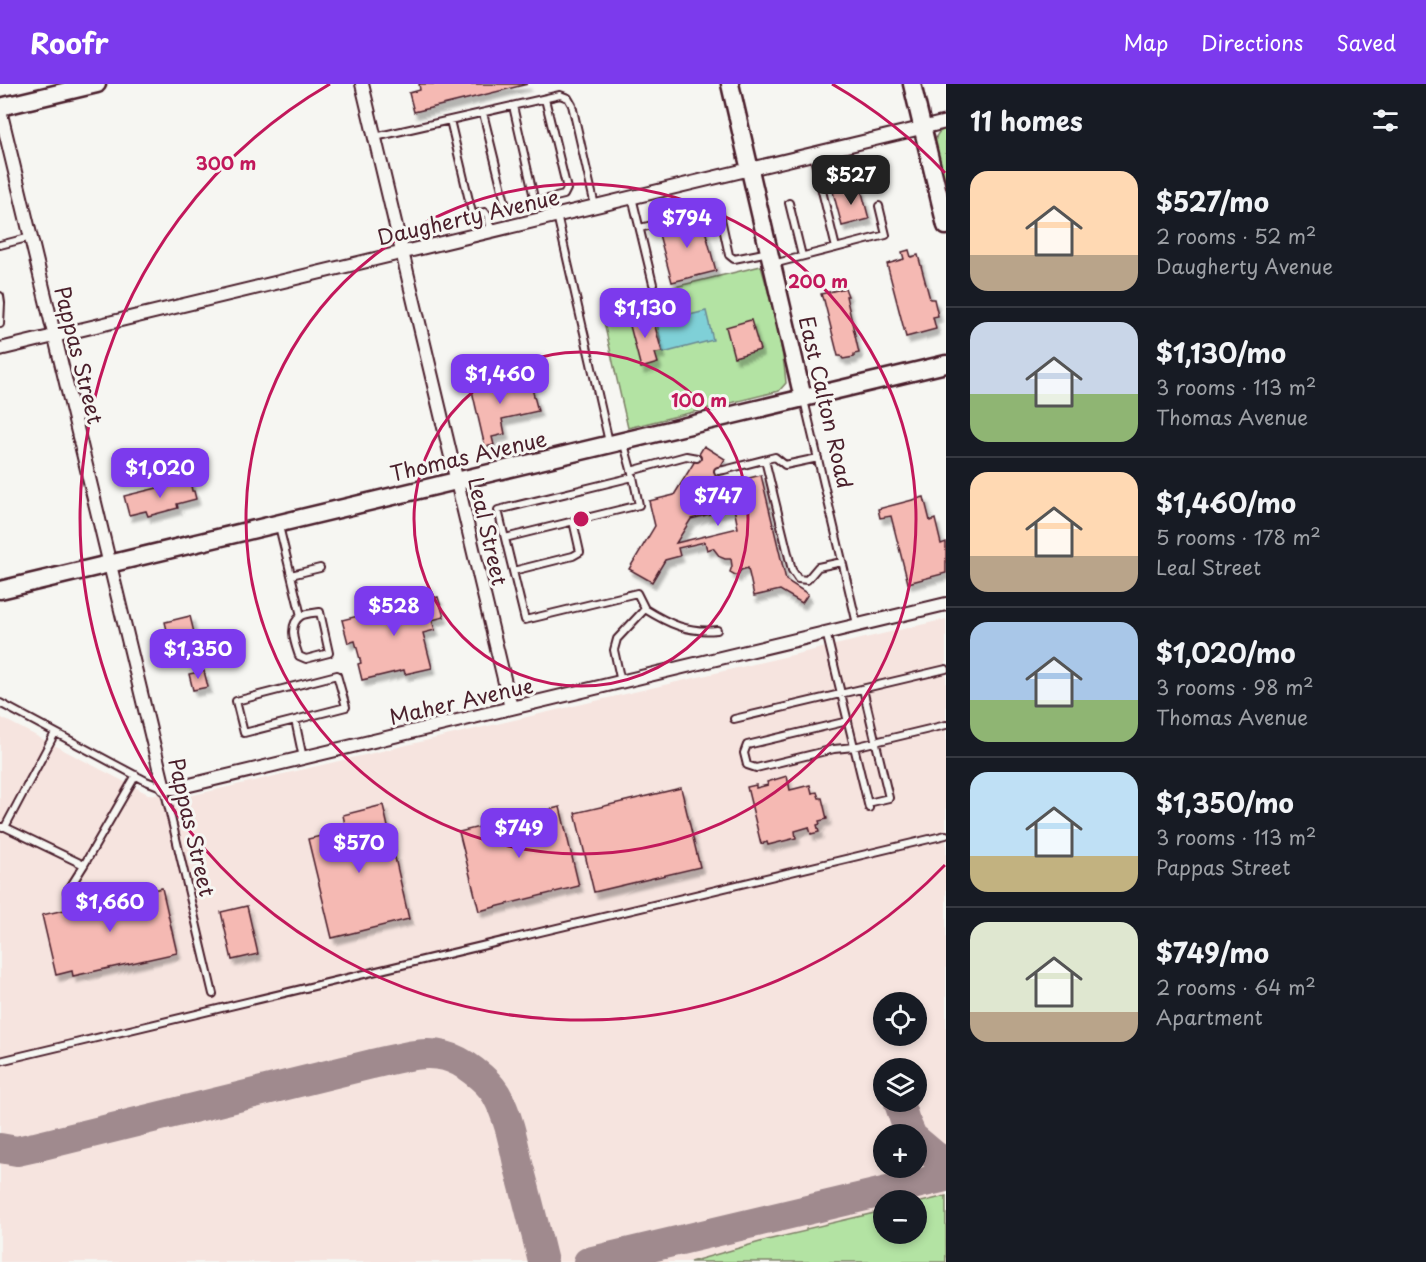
<!DOCTYPE html>
<meta charset="utf-8">
<style>
body{margin:0;font-family:"Playpen Sans",sans-serif;background:#20242c;color:#f1f3f6;height:100vh;display:flex;flex-direction:column;font-size:22px;white-space:nowrap}
*{box-sizing:border-box;margin:0}
p{font-size:20px;color:#9ea1a6}
.icon{flex:none;width:33px;height:33px;fill:none;stroke:currentColor;stroke-width:2;stroke-linecap:round;stroke-linejoin:round}
.map{position:relative;flex:1;overflow:hidden}
.sheet{display:flex;flex-direction:column;background:#171b24;width:480px}
.sheet>*{flex:none}
.fabs{position:absolute;left:873px;top:908px;display:grid;gap:12px}
.fabs a{display:grid;place-items:center;width:54px;height:54px;border-radius:50%;background:#171b24;box-shadow:0 3px 9px #0003;font-size:30px}
.price{position:absolute;translate:-50% -51px;padding:0 14px;border-radius:12px;background:#7c3aed;color:#fff;font-size:20px;line-height:39px;filter:drop-shadow(0 2px 3px #0008)}
.price::after{content:'';position:absolute;left:50%;top:36px;width:18px;height:14px;margin-left:-9px;background:inherit;clip-path:polygon(0 0,100% 0,50% 100%)}
.price.selected{background:#222;color:#fff}
ul{padding:0;list-style:none}
li{display:flex;align-items:center;gap:18px;height:150px;padding:0 24px}
li+li{border-top:2px solid #363941}
li span{display:grid;place-items:center;flex:none;width:168px;height:120px;border-radius:18px;color:#555}
li>.icon{margin-inline-start:auto}
span .icon{width:72px;height:72px;fill:#fffc;stroke-width:1}
li b{font-size:26px}
h2{display:flex;justify-content:space-between;align-items:center;height:72px;padding:0 24px;font-size:26px}
header{display:flex;align-items:center;gap:36px;box-sizing:border-box;height:84px;padding:0 30px;background:#7c3aed;color:#fff}
header strong{font-size:28px}
nav{display:flex;gap:33px;margin-inline-start:auto;font-size:21px}
main{display:flex;flex:1;min-height:0}
.map>svg:first-child{display:block}
.built{fill:#f6e4df;fill-rule:evenodd}
.green{fill:#b3e3a3;stroke:#7e8167;stroke-width:1.5}
.water{fill:#7fd0d7;stroke:#6a8992;stroke-width:1.5}
.lines{fill:none;stroke-linecap:round;stroke-linejoin:round}
.taxiway{stroke:#a08a8e;stroke-width:30}
.building{fill:#f5b9b3;stroke:#4a1f2b;stroke-width:1.5;fill-rule:evenodd;filter:url(#shadow)}
.lane-casing{stroke:#4a1f2b;stroke-width:10}
.street-casing{stroke:#4a1f2b;stroke-width:16}
.secondary-casing{stroke:#4a1f2b;stroke-width:21}
.lane{stroke:#f6f6f2;stroke-width:6}
.street{stroke:#f6f6f2;stroke-width:12}
.secondary{stroke:#f6f6f2;stroke-width:16}
.ring{fill:none;stroke:#c2185b;stroke-width:3}
.labels{text-anchor:middle;dominant-baseline:central;stroke-width:6;stroke-linejoin:round;paint-order:stroke}
.street-label{font-size:21px;fill:#4a1f2b;stroke:#f6f6f2}
.centre{fill:#c2185b;stroke:#f6f6f2;stroke-width:3}
.ring-label{font-size:18px;text-anchor:middle;font-weight:bold;fill:#c2185b;stroke:#f6f6f2;stroke-width:6;stroke-linejoin:round;paint-order:stroke}
</style>
<header>
<strong>Roofr</strong>
<nav><a>Map</a><a>Directions</a><a>Saved</a></nav>
</header>
<main>
<div class="map">
<svg width="946" height="1178" viewBox="0 0 946 1178">
<defs>
<filter id="shadow"><feDropShadow dx="3.5" dy="6" stdDeviation="1.5" flood-color="#0004"/></filter>
</defs>
<rect width="100%" height="100%" fill="#f6f6f2"/>
<filter id="ink" filterUnits="userSpaceOnUse"><feTurbulence type="fractalNoise" baseFrequency=".0167" numOctaves="2"/><feDisplacementMap in="SourceGraphic" scale="12" xChannelSelector="R" yChannelSelector="G"/><feConvolveMatrix kernelMatrix="1 2 1 2 8 2 1 2 1" color-interpolation-filters="sRGB"/></filter>
<g filter="url(#ink)">
<path class="built" d="M946,535V1178H0V633L148,710L185,713ZM884,918H916V951H884ZM884,984H916V1017H884ZM884,1050H916V1083H884ZM884,1116H916V1149H884Z"/>
<path class="green" d="M946,45V105L935,59C936,51 938,47 946,45Z
M761,182C772,221 783,259 786,299L779,307L628,344L600,221Z
M946,1112V1178H690L767,1156L806,1147V1145L883,1127L884,1149H916L917,1119Z"/>
<path class="water" d="M706,227L713,256L663,269L657,239Z"/>
<g class="lines">
<path class="taxiway" d="M899,1019L905,1037L911,1050
M916,1056L935,1072L946,1078
M0,1064L17,1067L35,1063L372,980C396,975 421,966 445,972C462,976 487,995 496,1010C508,1031 513,1056 518,1080C527,1112 535,1145 543,1178
M588,1178L946,1093"/>
</g>
<path class="building" d="M419,0H528L414,28L409,9L420,6Z
M860,101L869,135L842,142L833,108Z
M701,131L716,187L672,198L657,143Z
M909,166L911,173L918,171L930,215H934L938,232L933,233L936,245L906,253L887,180L904,175L902,168Z
M845,204L848,212H846L859,269L854,270V273L843,275L841,272H838L824,216H823L821,210Z
M651,228L662,268L655,269L658,279L641,284L628,234Z
M751,236L760,266L734,273L726,243Z
M493,293L496,305L530,297L538,327L502,335L505,350L492,353L494,361L485,363L470,298Z
M704,362L725,375L713,395L722,401L761,391L786,496L808,510L802,519L780,506L754,512L748,484L741,486L737,492L730,488L732,482L731,475H725L720,473L713,464L707,466L705,458L678,464L680,472L665,476L652,498L629,485L655,442L649,417L674,411ZM734,424L738,444L676,459L691,435Z
M190,396L192,407H194L196,415L177,420L178,424L148,432L146,427L129,431L124,412Z
M924,413L930,437L935,435L941,460L946,458V489L908,499L891,432L880,434L878,425Z
M412,513L413,519L438,513L444,533L432,536L435,546L423,549L432,584L405,590L404,586L362,596L358,580L361,579L355,557L348,559L342,536L398,522L397,516Z
M190,532L196,557L171,563L165,538Z
M204,587L208,603L193,606L189,590Z
M787,692L790,706L810,701L812,709L817,708L819,714H822L827,735L819,737L820,740L817,741L819,748L811,750L809,743L795,747L796,754L768,761L767,758L761,760L747,703L756,701V704L768,701L767,698Z
M681,704L700,783L594,808L575,729Z
M383,721L409,835L332,854L308,755L346,746L343,731Z
M560,723L579,802L479,827L459,748Z
M162,804L177,869L73,892L72,887L56,891L42,831Z
M247,822L258,870L232,876L221,828Z"/>
<g class="lines">
<defs>
<path id="lane" d="M513,22L535,118
M483,29L505,118L509,124L564,111L567,105L545,15
M450,36L472,129L475,130L485,128L488,132L491,147
M375,53L560,11L568,14L572,21L595,122
M813,70L836,164
M632,113L653,200
M789,119L802,172
M557,131L609,358
M640,144L716,125L720,130L729,171L734,175L769,168
M0,161L31,153
M773,180L886,151L879,122
M0,212L1,219L0,240
M804,316L857,540
M624,360L633,393L498,426L525,536L637,509L645,525
M765,376L792,486L798,495L807,496L818,483L842,478
M631,387L686,372L697,374
M718,387L724,386L775,373L785,381L818,374
M279,442L301,532
M505,454L639,421L633,393
M513,487L573,472L580,468L573,437
M291,491L320,484
M320,528L329,569L306,575L299,572C295,560 287,541 301,532C306,529 315,529 320,528Z
M826,548L869,724
M621,598L614,566L617,555L645,525C669,540 688,549 717,546
M863,605L889,714L868,719
M0,619L146,697L164,704L213,910
M734,635L946,585
M295,636L244,649L236,617L337,591L346,623L295,636L303,674
M848,637L747,661L744,669L747,681L756,684L834,665L854,663L946,641
M0,743H5L55,649
M5,743L84,781L136,691
M67,808L84,781
M0,977L946,751"/>
<path id="street" d="M362,0L511,624
M0,26L164,704H177L946,520
M0,265L946,38"/>
<path id="secondary" d="M730,0L803,314
M912,0L946,142
M0,23L97,0
M0,506L946,280"/>
</defs>
<use href="#lane" class="lane-casing"/>
<use href="#street" class="street-casing"/>
<use href="#secondary" class="secondary-casing"/>
<use href="#lane" class="lane"/>
<use href="#street" class="street"/>
<use href="#secondary" class="secondary"/>
</g>
</g>
<g class="ring">
<circle cx="581" cy="435" r="167"/>
<circle cx="581" cy="435" r="335"/>
<path d="M945 781A502 502 0 1 1 330 0M832 0A502 502 0 0 1 945 89"/>
</g>
<g class="labels">
<g class="street-label">
<text transform="translate(468 132) rotate(-13)">Daugherty Avenue</text>
<text transform="translate(80 271) rotate(76)">Pappas Street</text>
<text transform="translate(827 318) rotate(77)">East Calton Road</text>
<text transform="translate(468 371) rotate(-13)">Thomas Avenue</text>
<text transform="translate(489 447) rotate(77)">Leal Street</text>
<text transform="translate(461 616) rotate(-13)">Maher Avenue</text>
<text transform="translate(193 743) rotate(77)">Pappas Street</text>
</g>
</g>
<circle cx="581" cy="435" r="9" class="centre"/>
<g class="ring-label">
<text x="226" y="86">300 m</text>
<text x="818" y="204">200 m</text>
<text x="699" y="323">100 m</text>
</g>
</svg>
<div class="fabs">
<a><svg class="icon" aria-label="locate" viewBox="0 0 24 24"><circle cx="12" cy="12" r="6"/><path d="M12 2v4M12 18v4M2 12h4M18 12h4"/></svg></a>
<a><svg class="icon" aria-label="layers" viewBox="0 0 24 24"><path d="M12 4l9 5-9 5-9-5zM3 14l9 5 9-5"/></svg></a>
<a>+</a>
<a>−</a>
</div>
<b class="price selected" style="left:851px;top:122px">$527</b>
<b class="price" style="left:687px;top:165px">$794</b>
<b class="price" style="left:645px;top:255px">$1,130</b>
<b class="price" style="left:500px;top:321px">$1,460</b>
<b class="price" style="left:160px;top:415px">$1,020</b>
<b class="price" style="left:718px;top:443px">$747</b>
<b class="price" style="left:394px;top:553px">$528</b>
<b class="price" style="left:198px;top:596px">$1,350</b>
<b class="price" style="left:519px;top:775px">$749</b>
<b class="price" style="left:359px;top:790px">$570</b>
<b class="price" style="left:110px;top:849px">$1,660</b>
</div>
<section class="sheet">
<h2>11 homes<svg class="icon" aria-label="filters" viewBox="0 0 24 24"><path d="M4 7h16M4 17h16"/><circle cx="9" cy="7" r="2"/><circle cx="15" cy="17" r="2"/></svg></h2>
<ul>
<li><span style="background:linear-gradient(#ffd9b3 70%,#b9a48a 0)"><svg class="icon" aria-label="home" viewBox="0 0 24 24"><path d="M3 11l9-7 9 7M6 9v11h12V9"/></svg></span><div><b>$527/mo</b><p>2 rooms · 52 m²</p><p>Daugherty Avenue</p></div></li>
<li><span style="background:linear-gradient(#c9d6e8 60%,#8fb573 0)"><svg class="icon" aria-label="home" viewBox="0 0 24 24"><path d="M3 11l9-7 9 7M6 9v11h12V9"/></svg></span><div><b>$1,130/mo</b><p>3 rooms · 113 m²</p><p>Thomas Avenue</p></div></li>
<li><span style="background:linear-gradient(#ffd9b3 70%,#b9a48a 0)"><svg class="icon" aria-label="home" viewBox="0 0 24 24"><path d="M3 11l9-7 9 7M6 9v11h12V9"/></svg></span><div><b>$1,460/mo</b><p>5 rooms · 178 m²</p><p>Leal Street</p></div></li>
<li><span style="background:linear-gradient(#a9c7e8 65%,#8fb573 0)"><svg class="icon" aria-label="home" viewBox="0 0 24 24"><path d="M3 11l9-7 9 7M6 9v11h12V9"/></svg></span><div><b>$1,020/mo</b><p>3 rooms · 98 m²</p><p>Thomas Avenue</p></div></li>
<li><span style="background:linear-gradient(#bfe0f5 70%,#c2b280 0)"><svg class="icon" aria-label="home" viewBox="0 0 24 24"><path d="M3 11l9-7 9 7M6 9v11h12V9"/></svg></span><div><b>$1,350/mo</b><p>3 rooms · 113 m²</p><p>Pappas Street</p></div></li>
<li><span style="background:linear-gradient(#dfe7d0 75%,#b9a48a 0)"><svg class="icon" aria-label="home" viewBox="0 0 24 24"><path d="M3 11l9-7 9 7M6 9v11h12V9"/></svg></span><div><b>$749/mo</b><p>2 rooms · 64 m²</p><p>Apartment</p></div></li>
</ul>
</section>
</main>
